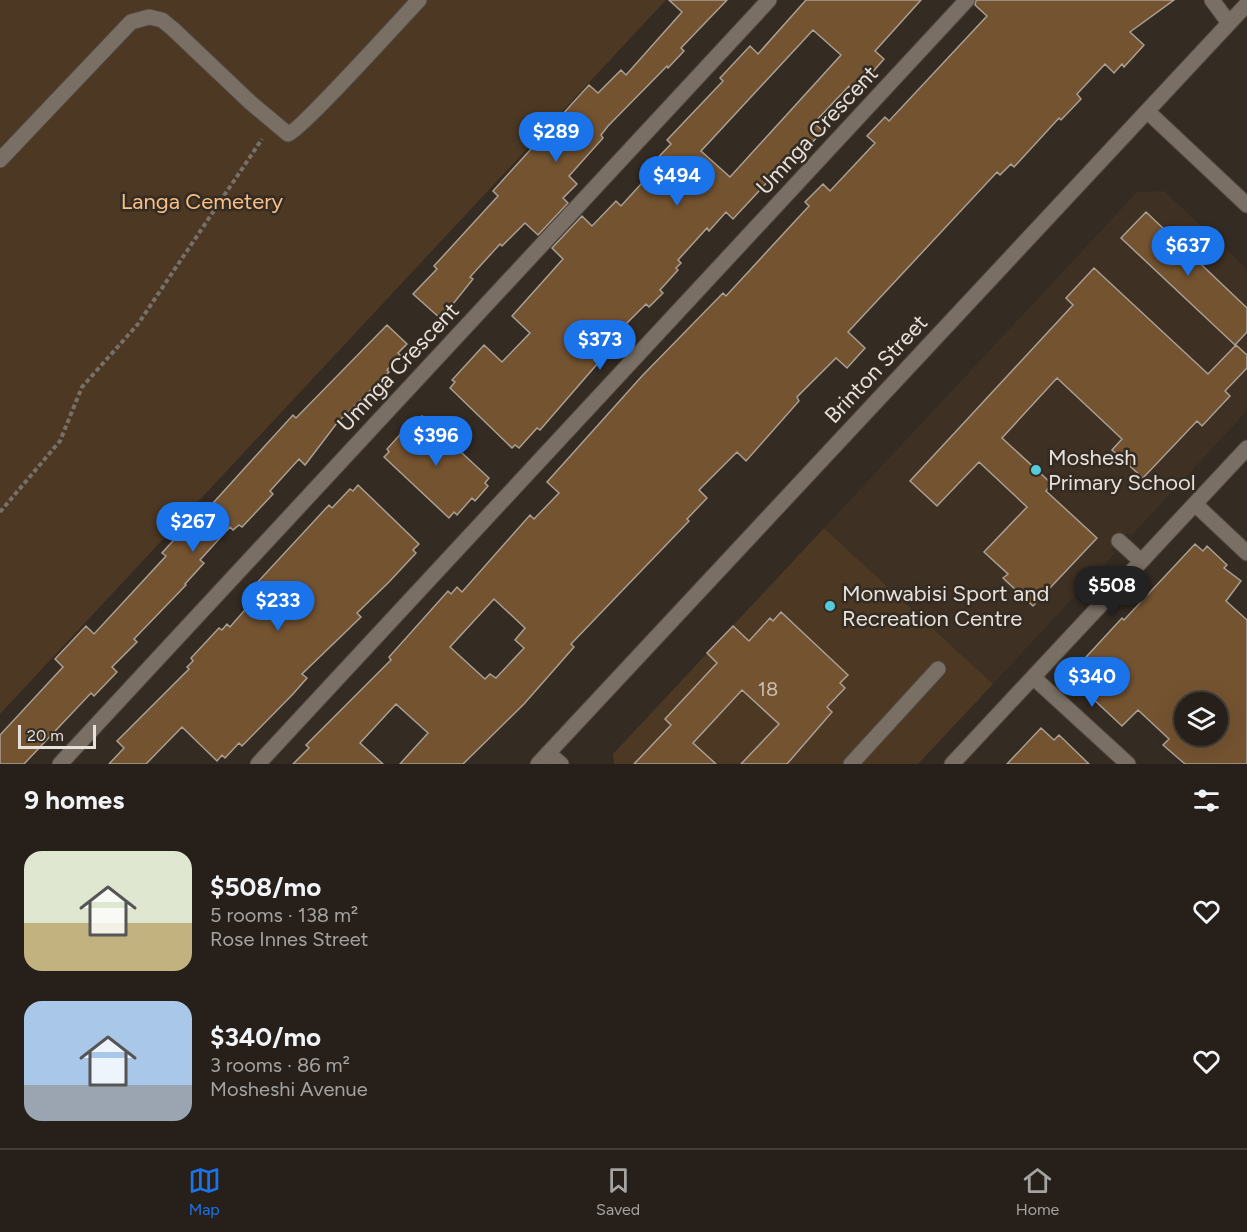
<!DOCTYPE html>
<meta charset="utf-8">
<style>
body{margin:0;font-family:Figtree,sans-serif;background:#332d27;color:#f1f3f6;height:100vh;display:flex;flex-direction:column;font-size:22px;white-space:nowrap}
*{box-sizing:border-box;margin:0}
p{font-size:20px;color:#a4a3a2}
.icon{flex:none;width:33px;height:33px;fill:none;stroke:currentColor;stroke-width:2;stroke-linecap:round;stroke-linejoin:round}
.map{position:relative;height:764px;overflow:hidden}
.drawer{display:flex;flex-direction:column;background:#27201a;flex:1}
.drawer>*{flex:none}
.fabs{position:absolute;left:1174px;top:692px;display:grid;gap:12px}
.fabs a{display:grid;place-items:center;width:54px;height:54px;border-radius:50%;background:#27201a;box-shadow:0 6px 24px #0002,0 0 0 2px #433e39;font-size:30px}
.scale{position:absolute;left:18px;bottom:15px;width:78px;box-sizing:border-box;padding-left:6px;border:3px solid #e7e1db;border-top:0;font-size:16px;line-height:21px;white-space:nowrap;color:#e7e1db;-webkit-text-stroke:4px #342b22;paint-order:stroke}
.price{position:absolute;translate:-50% -51px;padding:0 14px;border-radius:21px;background:#1a73e8;color:#fff;font-size:20px;line-height:39px;filter:drop-shadow(0 2px 3px #0008)}
.price::after{content:'';position:absolute;left:50%;top:36px;width:18px;height:14px;margin-left:-9px;background:inherit;clip-path:polygon(0 0,100% 0,50% 100%)}
.price.current{background:#222;color:#fff}
ul{padding:0;list-style:none}
li{display:flex;align-items:center;gap:18px;height:150px;padding:0 24px}
li span{display:grid;place-items:center;flex:none;width:168px;height:120px;border-radius:18px;color:#555}
li>.icon{margin-inline-start:auto}
span .icon{width:72px;height:72px;fill:#fffc;stroke-width:1}
li b{font-size:26px}
h2{display:flex;justify-content:space-between;align-items:center;height:72px;padding:0 24px;font-size:26px}
.dock{display:flex;justify-content:space-around;align-items:center;height:84px;border-top:2px solid #433e39;background:#27201a;font-size:16px;color:#a4a3a2}
.dock a{display:grid;justify-items:center;gap:3px}
.dock .current{color:#1a73e8}
.map>svg:first-child{display:block}
.built{fill:#3e3022}
.green{fill:#4c3823}
.building{fill:#745330;stroke:#aa9f94;stroke-width:1.5;fill-rule:evenodd}
.lines{fill:none;stroke-linecap:round;stroke-linejoin:round}
.service-casing{stroke:#514941;stroke-width:17}
.minor-casing{stroke:#514941;stroke-width:17}
.path{stroke:#787068;stroke-width:4;stroke-dasharray:4.5 3;stroke-linecap:butt}
.service{stroke:#796f64;stroke-width:15}
.minor{stroke:#796f64;stroke-width:15}
.poi-dot{fill:#53cbda;stroke:#342b22;stroke-width:2}
.labels{text-anchor:middle;dominant-baseline:central;stroke-width:5;stroke-linejoin:round;paint-order:stroke}
.number-label{font-size:20px;fill:#cabeb0}
.street-label{font-size:22px;fill:#e7e1db;stroke:#342b22}
.park-label{font-size:22px;fill:#f7bf86;stroke:#342b22}
.poi-label{font-size:22px;fill:#e7e1db;stroke:#342b22;text-anchor:start}
</style>
<div class="map">
<svg width="1247" height="764" viewBox="0 0 1247 764">
<rect width="100%" height="100%" fill="#342b22"/>
<path class="built" d="M1164,191L1247,269V411L1131,536L1127,533L1119,541L1112,549L1115,553L993,684L824,528L1137,192Z"/>
<path class="green" d="M0,0H666L0,714Z
M824,528L993,684L918,764H614L613,754Z"/>
<path class="building" d="M669,0H727L681,48L684,51L668,68L667,66L608,126L601,135L603,138L569,176L577,184L563,198L568,203L538,235L525,223L502,246L500,244L470,277L473,279L441,319L413,294L437,269L434,266L498,196L493,191L589,85L598,93L621,70L626,75L682,12Z
M806,0H921L875,51L884,59L855,92L849,86L814,123L823,131L805,150L800,147L733,219L726,212L709,231L707,228L678,260L681,263L676,268L678,270L660,290L663,293L649,307L646,304L610,340L612,341L594,360L598,363L540,430L537,428L519,448L515,445L512,448L450,388L455,382L452,380L484,345L502,362L530,333L512,316L563,259L552,248L582,216L592,226L616,201L621,206L651,173L647,169L671,144L667,140L723,81L720,78L750,46L758,54ZM813,30L841,55L730,177L701,151Z
M976,0H1174L1130,32L1144,45L1124,67L1122,64L1114,73L1105,64L1077,94L1081,99L1061,120L1059,118L1014,167L1011,164L1000,175L997,172L848,332L865,348L847,368L836,358L797,397L799,401L746,461L737,452L699,490L707,498L687,519L689,521L571,644L574,647L524,704L463,764H400L428,733L396,704L360,743L383,764H293L309,748L306,745L391,660L389,657L448,591L451,594L457,587L462,592L530,515L534,519L559,493L547,482L642,376L723,293L726,296L809,206L805,202L823,184L830,191L875,143L867,136L885,117L889,121L987,16L975,5ZM494,599L525,628L515,640L524,648L496,678L490,674L485,679L450,647Z
M1146,212L1247,308V332L1235,345L1121,238Z
M1094,268L1208,374L1236,345L1247,355V368L1225,391L1230,396L1202,426L1197,421L1143,478L1112,450L1122,439L1057,378L1002,438L1052,484L1046,491L1097,538L1033,606L1003,578L1008,574L984,552L1027,507L979,462L937,506L910,481L1073,305L1066,298Z
M387,325L407,344L398,353L401,356L387,370L389,372L337,423L305,465L299,459L270,491L273,494L242,527L239,525L233,530L230,527L200,560L204,563L185,584L186,585L134,639L137,642L112,667L117,672L94,696L91,693L24,764H0V735L63,667L55,659L86,626L94,634L166,556L162,553L181,532L184,535L293,415L296,418Z
M422,416L489,478L485,483L488,486L475,501L472,498L457,515L454,512L449,518L384,457L389,452L387,449L414,419L417,422Z
M358,485L419,544L413,550L416,553L389,582L357,613L361,617L302,674L307,678L293,694L242,746L239,743L225,758L222,755L217,761L182,727L146,764H109L124,748L117,741L189,669L187,667L193,661L191,658L219,628L222,630L227,624L230,627L257,596L254,593L257,589L254,586L329,505L332,508L350,489L353,491Z
M1195,544L1203,551L1207,546L1227,565L1224,568L1241,581L1226,601L1247,620V764H1185L1163,745L1169,739L1138,710L1122,726L1075,682L1082,675L1076,669L1087,656L1122,618L1124,620ZM1185,702H1218V735H1185Z
M781,612L848,675L840,683L845,688L827,707L832,712L787,764H741L779,724L742,690L693,743L716,764H634L671,725L665,719L717,663L707,653L733,626L749,641L770,618L773,621Z
M1041,728L1054,740L1059,735L1089,764H1007Z"/>
<g class="lines">
<defs>
<path id="service" d="M0,160L131,22L149,17L162,20L173,29L251,103L288,134C300,131 402,18 419,0
M1119,541L1141,561
M851,764L938,669"/>
<path id="minor" d="M1212,0L1229,23
M1147,111L1247,205
M1195,504L1247,553
M1033,677L1128,764
M548,753L561,764
M60,764L769,0
M258,764L967,0
M538,764L1247,4
M952,764L1247,448"/>
</defs>
<use href="#service" class="service-casing"/>
<use href="#minor" class="minor-casing"/>
<path class="path" d="M0,512L60,441L82,387L138,324L262,139"/>
<use href="#service" class="service"/>
<use href="#minor" class="minor"/>
</g>
<g class="poi-dot">
<circle cx="1036" cy="470" r="6"/>
<circle cx="830" cy="606" r="6"/>
</g>
<g class="labels">
<g class="number-label">
<text x="768" y="689">18</text>
</g>
<g class="street-label">
<text transform="translate(817 130) rotate(-47)">Umnga Crescent</text>
<text transform="translate(398 367) rotate(-47)">Umnga Crescent</text>
<text transform="translate(876 369) rotate(-47)">Brinton Street</text>
</g>
<g class="park-label">
<text x="202" y="201">Langa Cemetery</text>
</g>
<g class="poi-label">
<text x="1048" y="457">Moshesh<tspan x="1048" dy="25">Primary School</tspan></text>
<text x="842" y="593">Monwabisi Sport and<tspan x="842" dy="25">Recreation Centre</tspan></text>
</g>
</g>
</svg>
<div class="fabs">
<a><svg class="icon" aria-label="layers" viewBox="0 0 24 24"><path d="M12 4l9 5-9 5-9-5zM3 14l9 5 9-5"/></svg></a>
</div>
<div class="scale">20 m</div>
<b class="price" style="left:556px;top:163px">$289</b>
<b class="price" style="left:677px;top:207px">$494</b>
<b class="price" style="left:1188px;top:277px">$637</b>
<b class="price" style="left:600px;top:371px">$373</b>
<b class="price" style="left:436px;top:467px">$396</b>
<b class="price" style="left:193px;top:553px">$267</b>
<b class="price current" style="left:1112px;top:617px">$508</b>
<b class="price" style="left:278px;top:632px">$233</b>
<b class="price" style="left:1092px;top:708px">$340</b>
</div>
<section class="drawer">
<h2>9 homes<svg class="icon" aria-label="filters" viewBox="0 0 24 24"><path d="M4 7h16M4 17h16"/><circle cx="9" cy="7" r="2"/><circle cx="15" cy="17" r="2"/></svg></h2>
<ul>
<li><span style="background:linear-gradient(#dfe7d0 60%,#c2b280 0)"><svg class="icon" aria-label="home" viewBox="0 0 24 24"><path d="M3 11l9-7 9 7M6 9v11h12V9"/></svg></span><div><b>$508/mo</b><p>5 rooms · 138 m²</p><p>Rose Innes Street</p></div><svg class="icon" aria-label="heart" viewBox="0 0 24 24"><path d="M12 20l-8-8c-3-5 5-10 8-4 3-6 11-1 8 4z"/></svg></li>
<li><span style="background:linear-gradient(#a9c7e8 70%,#9aa5b1 0)"><svg class="icon" aria-label="home" viewBox="0 0 24 24"><path d="M3 11l9-7 9 7M6 9v11h12V9"/></svg></span><div><b>$340/mo</b><p>3 rooms · 86 m²</p><p>Mosheshi Avenue</p></div><svg class="icon" aria-label="heart" viewBox="0 0 24 24"><path d="M12 20l-8-8c-3-5 5-10 8-4 3-6 11-1 8 4z"/></svg></li>
</ul>
</section>
<nav class="dock">
<a class="current"><svg class="icon" aria-label="map" viewBox="0 0 24 24"><path d="M3 6l6-2 6 2 6-2v14l-6 2-6-2-6 2zM9 4v14M15 6v14"/></svg>Map</a>
<a><svg class="icon" aria-label="saved" viewBox="0 0 24 24"><path d="M7 4h10v16l-5-4-5 4z"/></svg>Saved</a>
<a><svg class="icon" aria-label="home" viewBox="0 0 24 24"><path d="M3 11l9-7 9 7M6 9v11h12V9"/></svg>Home</a>
</nav>
